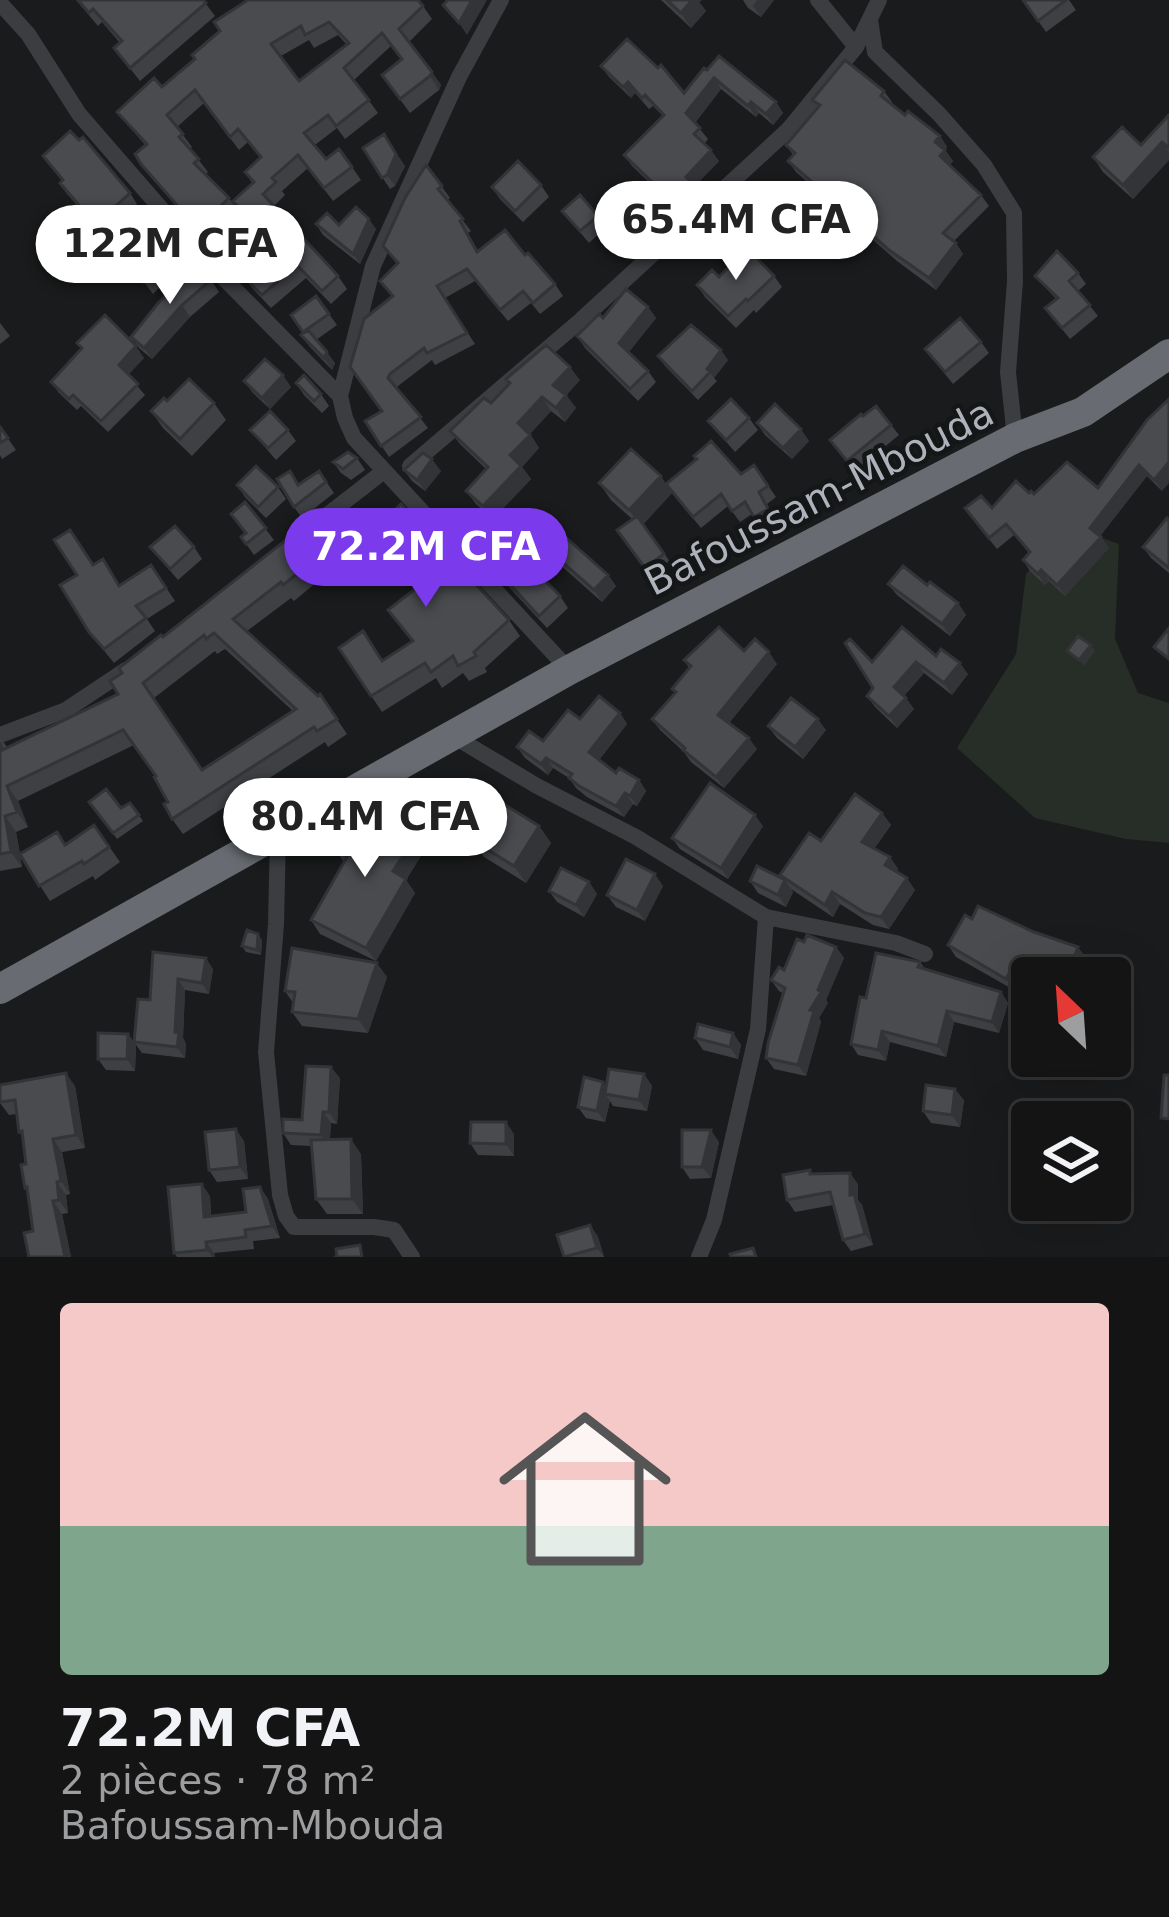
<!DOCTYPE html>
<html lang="fr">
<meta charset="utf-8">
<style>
body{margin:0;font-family:"DejaVu Sans",sans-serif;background:#212122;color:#f1f3f6;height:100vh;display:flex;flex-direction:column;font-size:45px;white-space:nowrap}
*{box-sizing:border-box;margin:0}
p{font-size:39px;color:#9d9ea0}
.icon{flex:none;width:66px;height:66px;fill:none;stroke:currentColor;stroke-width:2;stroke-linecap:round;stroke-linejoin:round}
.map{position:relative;height:1257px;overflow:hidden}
.panel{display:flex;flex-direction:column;background:#141415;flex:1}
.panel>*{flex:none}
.needle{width:78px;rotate:335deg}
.tools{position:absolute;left:1011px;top:957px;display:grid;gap:24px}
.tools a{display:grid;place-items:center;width:120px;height:120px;border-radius:12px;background:#141415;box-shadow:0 12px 48px #0002,0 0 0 3px #333334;font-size:60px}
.price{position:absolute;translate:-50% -102px;padding:0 27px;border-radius:42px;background:#fff;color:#222;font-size:39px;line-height:78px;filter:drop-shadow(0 3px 6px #0008)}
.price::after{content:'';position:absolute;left:50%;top:72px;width:36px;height:27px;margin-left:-18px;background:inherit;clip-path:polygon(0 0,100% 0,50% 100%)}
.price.selected{background:#7c3aed;color:#fff}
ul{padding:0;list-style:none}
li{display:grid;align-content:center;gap:24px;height:636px;padding:0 60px}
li+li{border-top:3px solid #333334}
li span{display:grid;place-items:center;height:372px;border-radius:12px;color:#555}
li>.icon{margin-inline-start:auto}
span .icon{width:216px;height:216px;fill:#fffc;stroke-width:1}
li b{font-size:51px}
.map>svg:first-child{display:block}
.green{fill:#262e27}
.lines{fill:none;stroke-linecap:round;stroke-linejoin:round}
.street{stroke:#3c3d41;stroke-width:16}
.highway{stroke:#686c72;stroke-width:30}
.wall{fill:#3f4044;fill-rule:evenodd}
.shaded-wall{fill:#333437}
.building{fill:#494b4f;stroke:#333437;stroke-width:3;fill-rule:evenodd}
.labels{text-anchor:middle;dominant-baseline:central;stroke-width:9;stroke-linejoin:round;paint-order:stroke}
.street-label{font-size:39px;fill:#aeb3bb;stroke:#151617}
</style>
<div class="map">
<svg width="1169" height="1257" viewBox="0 0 1169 1257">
<rect width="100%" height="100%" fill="#1a1b1c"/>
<path class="green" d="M1070,526L1119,544L1115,639L1138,693L1169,703V843L1126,839L1035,818L957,748L1016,654L1026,574Z"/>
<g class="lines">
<path class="street" d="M501,0L459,77L373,266L340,396L345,418L354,438L569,670
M818,0L856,47
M0,3L28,34L79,114L203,257L340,396
M870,20L875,52L939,114L984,165L1014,213L1015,281L1008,372L1015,438
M410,466L581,320L788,130L856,47L879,0
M299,537L384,471
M0,735L66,710L126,670
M453,736L537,786L636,837L766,917L896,943L925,954
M278,834L276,924L266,1052L280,1195L286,1216L294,1227H374L394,1230L412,1257
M699,1257L714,1220L758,1029L766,917"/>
<path class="highway" d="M0,989L569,670L1015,438L1083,412L1169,354"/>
</g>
<path class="wall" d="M76,0H203L215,16L140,81L114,48L120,43L102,22L98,26Z
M661,0H702L699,2L706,11L691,28Z
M743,0H774L761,17L748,8Z
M1023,0H1069L1076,10L1046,32Z
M423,6L432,19L409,42L441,85L439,90L410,113L382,75L401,60L391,46L354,80L378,113L345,139L337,128L315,145L326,159L352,167L361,180L333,201L308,168L282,191L285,195L274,206L338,276L347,289L331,304L306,278L271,308L253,289L243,276L249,271L225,241L248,220L233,201L252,183L245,172L260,158L248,142L239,150L204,103L177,127L192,147L190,149L208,172L205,174L229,198L238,211L206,241L141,164L145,145L117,112L162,87L195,59L220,31ZM338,35L347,45L299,81L281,56L309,40L314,48Z
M601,66L684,93L704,68L776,102L783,113L773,125L759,113L756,117L721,89L695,123L708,139L704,144L719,161L694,187L699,194L680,212L632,166L624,155L663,116L653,106L649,109L635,93L631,98L609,77Z
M884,91L892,102L891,104L905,115L940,136L947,147L945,150L953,161L950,165L981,195L989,206L954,241L963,254L936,290L897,261L796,172L788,161L793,155L786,145L818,107L812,100Z
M1169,115V160L1133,199L1103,172L1093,157L1141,145Z
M363,148L405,166L395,186L390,189Z
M43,156L130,193L137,204L117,221L114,218L102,228L93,218L90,220L67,194L60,183L63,181Z
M426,165L450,198L447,200L471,231L468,233L478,251L525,255L555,284L563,296L540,314L531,303L508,321L475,281L445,298L475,344L435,365L432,360L398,386L397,388L428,428L389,457L365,421L382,411L392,297L380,281L397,264L383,246Z
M541,185L549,197L523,222L500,199L492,187Z
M562,211L598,216L606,227L589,243Z
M316,224L339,225L376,229L360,264L323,235Z
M180,248L188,259L153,294L136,271L134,273L117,250Z
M744,261L774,276L782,287L756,313L754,310L736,328L705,297L697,285L719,277Z
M1078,273L1086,284L1078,291L1098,316L1070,339L1045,308L1056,299L1035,276Z
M211,280L219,292L190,317L152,359L139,348L131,337Z
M316,296L337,325L316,340L335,363L332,370L310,347L301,335Z
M648,307L656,318L629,352L648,371L656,382L638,401L585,348L577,336L603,318Z
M0,323L10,336L0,344Z
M981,342L989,353L953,384L925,349Z
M77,343L144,358L128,375L145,395L108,432L81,406L77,410L59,393L51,382L82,349Z
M658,356L728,360L714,378L717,381L698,400L665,366Z
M506,379L580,380L566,395L576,408L565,422L551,411L530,434L539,448L522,467L531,479L493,519L476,504L466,491L486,469L460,444L450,431L491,403L509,384Z
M244,381L291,387L270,409L253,393Z
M296,383L321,394L329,406L322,413L304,395Z
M167,401L214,403L226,420L192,456L163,428L151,411Z
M749,418L758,430L735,452L708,421Z
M1147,420L1162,491L1147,476L1100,536L1109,548L1065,596L1049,581L1045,585L1030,571L1023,560L1029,553L1014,535L997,549L973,519L992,508L1029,493L1098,488Z
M757,423L809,441L792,459L765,435Z
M891,425L899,435L855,471L830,440Z
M0,427L16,450L2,459L0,455Z
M250,430H288L296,441L276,460Z
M357,458L365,470L351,480L341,473L333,462Z
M754,465L776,497L767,504L776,520L762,528L752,514L740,522L728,506L701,528L672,493L643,524L673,566L653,580L617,530L632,519L611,500L599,483L666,484L741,474Z
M404,470L441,471L425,491L412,481Z
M319,471L334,493L302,518L294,507L299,484Z
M237,485L278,487L286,499L266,518L245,497Z
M245,502L274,540L254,555L241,537L245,534L231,514Z
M1169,520V573L1151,558L1143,547Z
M374,530L509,620L520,636L485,668L487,672L469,681L463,673L442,688L436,678L382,712L339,648L383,661L412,641L388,610L421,584L385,545Z
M530,534L608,575L616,586L602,602L539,546Z
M329,544L339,559L333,564L335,567L294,601L291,598L247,631L318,696L320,694L347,734L328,747L325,742L183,834L172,819L168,802L156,776L134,745L18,801L28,827L16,832L20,854L57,832L66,845L94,825L120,862L95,880L93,876L50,901L20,855L22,867L0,871V737L7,747L118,694L122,673L163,637ZM225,649L293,711L202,770L154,698L215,651L217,654Z
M150,547H194L202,559L178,580Z
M514,552L560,596L568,608L547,628L497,574L489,562Z
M93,565L120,585L151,565L175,601L147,619L155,631L114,663L89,632Z
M888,584L927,585L958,603L966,615L950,636L897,595Z
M744,651L777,664L729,723L757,749L724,788L691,762L683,751L660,730L652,719L675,693L672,689L689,668L684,660Z
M936,656L968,674L952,695L924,673L904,696L914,709L897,728L875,707L867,696L873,688L872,662Z
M620,713L627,724L599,760L616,773L639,780L646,791L637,806L633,804L624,817L587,797L576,788L569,778L553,768L548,775L525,758L517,747L543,741L580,719Z
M768,726L826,730L803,759L777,738Z
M89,802L121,808L130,803L143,821L117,839Z
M882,813L891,825L874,849L890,857L898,869L897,872L915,890L889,929L873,925L840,904L833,917L791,889L793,892L786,907L758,893L750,881L783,879L780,875L821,841Z
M412,825L422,838L416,846L422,854L406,880L415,893L376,961L320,934L311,920L344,862L333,847L376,837Z
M539,826L551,843L526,883L484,857L472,840Z
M763,826L728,879L680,849L672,838Z
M589,882L597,894L584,917L557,902L549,891Z
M663,886L645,921L616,907L607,895Z
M972,919L1086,958L1032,978V990L1017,984L1014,990L956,957L948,945Z
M262,940L261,955L246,952L242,946Z
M804,942L836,947L844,958L826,1000L828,1003L819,1018L821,1022L806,1076L774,1069L766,1058L784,994L779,991L771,980L784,970Z
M153,952L213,969L209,994L185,990L183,1038L186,1044L185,1058L142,1053L134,1042L150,1000Z
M920,962L925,969L1001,992L1008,1003L999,1033L954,1022L946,1057L890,1042L886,1061L858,1055L851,1044Z
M387,977L368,1033L302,1026L292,1012L293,1003L285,991Z
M733,1033L741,1045L738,1059L703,1050L695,1038Z
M128,1034L136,1045L135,1071L106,1070L98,1059Z
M644,1074L652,1086L647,1111L613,1106L610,1101L605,1122L586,1118L578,1107L606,1086Z
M340,1078L337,1124L331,1123L330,1139L361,1154L363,1214H327L316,1199L311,1146L291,1145L283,1133L302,1120Z
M75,1086L85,1148L62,1152L70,1194L66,1195L68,1213L62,1214L71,1257H29L33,1231L28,1192L25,1188L26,1164L23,1137L19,1132L17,1114L9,1115L0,1103Z
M964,1100L960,1127L931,1123L923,1111Z
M514,1134V1156L478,1155L470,1143Z
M244,1141L248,1179L217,1182L209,1170Z
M719,1142L711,1178L690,1179L682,1167Z
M812,1174L858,1184V1200L862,1205L873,1245L851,1251L843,1240L833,1205L795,1212L787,1200Z
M260,1187L268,1199L280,1238L253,1241L254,1249L214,1253L215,1257H177L174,1253L210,1196L211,1216L246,1212Z
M590,1225L598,1237L604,1257H564Z"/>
<path class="shaded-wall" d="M472,0H487L467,35L459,23Z
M692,0H702L699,2L706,11L691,28L681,13Z
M757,0H774L761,17L753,6Z
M432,72L441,85L439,90L430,76Z
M714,78L721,89L694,124L686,113Z
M628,82L635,93L631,98L623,87Z
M751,102L759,113L756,117L748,106Z
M776,102L783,113L773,125L766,114Z
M384,134L405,166L395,186L387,175Z
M940,136L947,147L945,150L953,161L948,167L940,156L935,142Z
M1162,142L1169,152V160L1133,199L1123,185Z
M711,150L719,161L694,187L686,177Z
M369,219L376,229L360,264L353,254Z
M956,243L963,254L936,290L929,278Z
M182,305L190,317L152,359L144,348Z
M648,307L656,318L627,354L619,343Z
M136,346L144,358L127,376L119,365Z
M721,350L728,360L714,378L707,369Z
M327,352L335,363L332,370L324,358Z
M570,367L580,380L563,399L553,385Z
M283,375L291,387L270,409L262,398Z
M566,395L576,408L565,422L556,408Z
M542,397L551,411L527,437L518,423Z
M801,429L809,441L792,459L783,448Z
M530,435L539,448L522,467L531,479L493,519L483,506L510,455Z
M432,459L441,471L425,491L417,480Z
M1169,462V483L1162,491L1154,480Z
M1139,465L1147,476L1098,539L1090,528Z
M661,476L672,493L641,527L629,510Z
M1101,537L1109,548L1065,596L1057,585Z
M1041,570L1049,581L1045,585L1038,574Z
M608,575L616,586L602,602L594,590Z
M958,603L966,615L950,636L942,624Z
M1091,645L1095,651L1084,666L1079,660Z
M769,652L777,664L726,727L718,715Z
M916,662L924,673L902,698L894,687Z
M960,663L968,674L952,695L944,683Z
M906,698L914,709L897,728L889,716Z
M620,713L627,724L596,763L589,752Z
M818,719L826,730L803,759L795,747Z
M749,738L757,749L724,788L716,777Z
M546,758L553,768L548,775L541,764Z
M639,780L646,791L637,806L630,796Z
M7,786L18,801L28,827L17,812Z
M625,793L633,804L624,817L616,806Z
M882,813L891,825L870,854L862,842Z
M755,815L763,826L728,879L721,868Z
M5,816L16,832L22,867L11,852Z
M412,825L422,838L416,846L422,854L406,880L415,893L376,961L366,948L405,836Z
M539,826L551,843L526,883L514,866Z
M890,857L898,869L894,877L885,865Z
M655,874L663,886L645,921L637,910Z
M907,878L915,890L889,929L881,917Z
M785,880L793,892L786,907L778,895Z
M589,882L597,894L584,917L576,905Z
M832,892L840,904L833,917L825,905Z
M258,934L262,940L261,955L257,950Z
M836,947L844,958L826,1000L828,1003L819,1018L821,1022L806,1076L798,1065L810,1010Z
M1078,947L1086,958L1078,978L1070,967Z
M206,958L213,969L209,994L202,983Z
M377,963L387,977L368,1033L358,1019Z
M1009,973L1017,984L1014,990L1006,979Z
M178,979L185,990L183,1038L186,1044L185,1058L177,1047L175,1032Z
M1001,992L1008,1003L999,1033L992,1022Z
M947,1011L954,1022L946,1057L938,1046Z
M882,1031L890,1042L886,1061L878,1050Z
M733,1033L741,1045L738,1059L730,1047Z
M128,1034L136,1045L135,1071L127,1059Z
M331,1067L340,1078L337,1124L329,1112Z
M66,1073L75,1086L85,1148L76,1135Z
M644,1074L652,1086L647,1111L639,1100Z
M603,1082L611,1093L605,1094L610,1101L605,1122L597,1111Z
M955,1089L964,1100L960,1127L952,1115Z
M323,1112L331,1123L329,1147L321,1135Z
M506,1122L514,1134V1156L506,1144Z
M236,1129L244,1141L248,1179L240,1167Z
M711,1130L719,1142L711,1178L702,1167Z
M53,1139L62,1152L70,1194L61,1181Z
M351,1139L361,1154L363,1214L352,1199Z
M850,1173L858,1184V1200L862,1205L873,1245L865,1234L850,1195Z
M57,1182L66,1195L68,1213L59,1200Z
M202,1184L210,1196L212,1229L204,1217Z
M260,1187L268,1199L280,1238L272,1226Z
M53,1201L62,1214L71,1257H65Z
M590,1225L598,1237L604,1257L597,1248Z
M206,1242L214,1253L215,1257H212L207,1250Z"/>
<path class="building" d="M78,0H203L206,3L130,68L114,48L122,41L93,9L89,13Z
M248,0H418L423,6L399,29L432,72L430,76L400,99L382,75L402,59L382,33L344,68L369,100L336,126L328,115L304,133L326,159L339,149L352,167L324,188L298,155L272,178L276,182L263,194L338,276L322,291L297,265L262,295L243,276L251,270L225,241L250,219L233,201L254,182L245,172L261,157L238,129L230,137L195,90L167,115L183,134L179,137L199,159L194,163L229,198L197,228L141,164L135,154L147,144L117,112L154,78L162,87L195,59L192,55L220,31L214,22ZM329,22L349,43L299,81L271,44L301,26L305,35Z
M448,0H472L459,23L443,5Z
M667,0H692L681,13Z
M1023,0H1066L1038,21Z
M627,39L658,68L661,65L684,93L704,68L707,70L719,56L776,102L766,114L751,102L748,106L714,78L686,113L700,128L694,134L711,150L686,177L692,183L672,201L624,155L664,115L645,95L642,98L628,82L623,87L601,66Z
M845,60L884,91L881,96L905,115L908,111L940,136L935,142L945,150L940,156L981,195L943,233L956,243L929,278L889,250L788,161L795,153L786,145L820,105L812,100Z
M1169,115V148L1162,142L1123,185L1093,157L1122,127L1141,145Z
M70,131L79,140L83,137L130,193L110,211L107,207L94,218L85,208L83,210L60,183L63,180L43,156Z
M384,134L396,154L387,175L382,178L363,148Z
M518,161L541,185L515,211L492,187Z
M426,165L442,186L438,189L463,219L460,221L477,252L505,230L525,255L528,253L555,284L533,303L523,291L500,310L467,269L437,286L467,333L427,353L424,348L390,374L388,378L421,417L381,446L365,421L382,411L350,367L364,319L393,296L380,281L398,263L383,246L405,198Z
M580,195L598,216L580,231L562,211Z
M356,207L369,219L353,254L316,224L327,213L339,225Z
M154,218L180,248L144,282L128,260L126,261L117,250Z
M1057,251L1078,273L1069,281L1090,305L1062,328L1045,308L1058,298L1035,276Z
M752,253L774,276L748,301L746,299L728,316L697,285L712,270L719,277L739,257L744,261Z
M198,267L211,280L182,305L144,348L131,337L159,302Z
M626,289L648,307L619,343L648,371L630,389L577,336L599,314L603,318Z
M316,296L329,314L303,332L291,315Z
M105,315L136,346L119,365L138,384L101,421L73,395L69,399L51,382L82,348L77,343Z
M960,318L981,342L945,372L925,349Z
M691,325L721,350L707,369L710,372L692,391L658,356Z
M308,330L327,352L324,358L301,335Z
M546,345L570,367L553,385L566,395L556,408L542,397L518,423L530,435L510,455L521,466L483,506L466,491L488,467L450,431L484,398L491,403L510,383L506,379Z
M265,359L283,375L262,398L244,381Z
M304,375L321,394L314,401L296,383Z
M189,379L214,403L180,439L151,411L164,398L167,401Z
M731,399L749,418L726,440L708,421Z
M1169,399V462L1154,480L1139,465L1090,528L1101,537L1057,585L1041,570L1038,574L1023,560L1030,552L1006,524L989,538L965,508L981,496L992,508L1016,481L1029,493L1031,491L1034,494L1067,462L1098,488L1147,420Z
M775,404L801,429L783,448L757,423Z
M876,406L891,425L847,461L830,440L861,414L863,416Z
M270,411L288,430L268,448L250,430Z
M0,427L8,438L0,443Z
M711,441L741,474L754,465L768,486L759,492L768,509L754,517L745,502L732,511L721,494L693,517L666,484L697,459L694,456Z
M631,449L661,476L629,510L599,483Z
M348,452L357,458L343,469L333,462Z
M423,453L432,459L417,480L404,470Z
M256,466L278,487L258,507L237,485Z
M290,471L298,485L319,471L326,482L294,507L277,479Z
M245,502L266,528L246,544L241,537L246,533L231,514Z
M401,504L509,620L474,652L476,656L458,666L453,656L431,672L425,663L371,696L339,648L363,631L382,661L413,641L388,610L424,582L374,530Z
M637,516L664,554L645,568L617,530Z
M1167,518L1169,520V568L1143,547Z
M545,519L608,575L594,590L530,534Z
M310,521L329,544L322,549L325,552L283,585L281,582L233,619L318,696L320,694L337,719L317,731L314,727L172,819L164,804L168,802L154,777L156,776L123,730L7,786L17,812L5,816L11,852L0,854V743L2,750L118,694L110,681L122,673L119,668L161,635L163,637ZM214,633L296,709L202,770L143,683L204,635L206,639Z
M175,526L194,547L170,569L150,547Z
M70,530L93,565L103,559L119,586L151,565L166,588L136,606L146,618L104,649L89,632L60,585L77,575L54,540Z
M507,545L514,552L516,550L560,596L539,616L489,562Z
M903,566L927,585L930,582L958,603L942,624L888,584Z
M719,627L744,651L755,639L769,652L718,715L749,738L716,777L683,750L685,748L652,719L676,692L672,689L691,666L684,660Z
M902,627L936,656L941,649L960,663L944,683L916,662L894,687L906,698L889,716L867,696L873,688L845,643L850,639L872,662Z
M1169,628V659L1154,647Z
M1078,636L1091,645L1079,660L1067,651Z
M599,696L620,713L589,752L616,773L619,768L639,780L630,796L625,793L616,806L579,786L569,778L572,774L546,758L541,764L517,747L529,731L543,741L568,710L580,719Z
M791,698L818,719L795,747L768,726Z
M710,783L755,815L721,868L672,838Z
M106,789L121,808L130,803L139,815L113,833L89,802Z
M855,794L882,813L862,842L890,857L885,865L907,878L881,917L865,913L832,892L825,905L780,875L809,833L821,841Z
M497,800L539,826L514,866L472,840Z
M392,812L412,825L405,836L413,841L393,871L406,879L366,948L311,920L347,857L333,847L352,820L376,837Z
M94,825L109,847L84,864L82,861L39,886L20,854L57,832L65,845Z
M626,859L655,874L637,910L607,895Z
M757,866L785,880L778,895L750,881Z
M561,868L589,882L576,905L549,891Z
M978,906L1034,932L1078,947L1070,967L1097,978H1032V981L1009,973L1006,979L948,945L965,915L972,919Z
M247,930L258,934L257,950L242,946Z
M807,935L836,947L818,990L821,992L810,1010L814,1011L798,1065L766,1058L768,1043L785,988L771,980L779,967L784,970L797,939L804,942Z
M292,948L377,963L358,1019L292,1012L295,992L285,991Z
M153,952L206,958L202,983L178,979L175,1032L179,1033L177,1047L134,1042L138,999L150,1000Z
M876,953L920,962L918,967L1001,992L992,1022L947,1011L938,1046L882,1031L878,1050L851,1044L860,997L866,998Z
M698,1024L733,1033L730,1047L695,1038Z
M98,1033L128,1034L127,1059H98Z
M306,1066L331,1067L329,1112H323L321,1135L283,1133V1119L302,1120Z
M609,1069L644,1074L639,1100L605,1094Z
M66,1073L76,1135L53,1139L61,1181L57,1182L59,1200L53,1201L65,1257H29L24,1233L33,1231L27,1187L25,1188L21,1165L26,1164L22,1131L19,1132L15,1100L0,1102V1085Z
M1164,1075H1169V1119L1161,1118Z
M584,1077L603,1082L597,1111L578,1107Z
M926,1085L955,1089L952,1115L923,1111Z
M471,1122H506V1144L470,1143Z
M236,1129L240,1167L209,1170L205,1132Z
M682,1130H711L702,1167H682Z
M351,1139L352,1199H316L311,1140Z
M810,1170V1174L850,1173V1195L854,1194L865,1234L843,1240L830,1192L787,1200L783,1175Z
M202,1184L204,1217L246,1212L243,1189L260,1187L272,1226L245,1230L246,1237L206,1242L207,1250L174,1253L168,1187Z
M590,1225L597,1248L564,1257L557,1235Z
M360,1245L362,1257H334H337L336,1249Z
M753,1248L756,1257H731L730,1254Z"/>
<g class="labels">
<g class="street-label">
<text transform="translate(819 497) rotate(-27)">Bafoussam-Mbouda</text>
</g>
</g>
</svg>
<div class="tools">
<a><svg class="needle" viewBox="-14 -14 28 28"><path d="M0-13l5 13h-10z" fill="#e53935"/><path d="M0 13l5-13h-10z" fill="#9d9ea0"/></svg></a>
<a><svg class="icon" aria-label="layers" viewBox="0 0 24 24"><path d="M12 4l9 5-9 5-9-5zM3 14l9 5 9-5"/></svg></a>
</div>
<b class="price" style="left:736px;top:283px">65.4M CFA</b>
<b class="price" style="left:170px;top:307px">122M CFA</b>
<b class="price selected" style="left:426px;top:610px">72.2M CFA</b>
<b class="price" style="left:365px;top:880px">80.4M CFA</b>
</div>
<section class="panel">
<ul>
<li><span style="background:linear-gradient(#f6c9c9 60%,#7fa58c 0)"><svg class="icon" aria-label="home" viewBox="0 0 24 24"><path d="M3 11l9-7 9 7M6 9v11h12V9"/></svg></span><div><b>72.2M CFA</b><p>2 pièces · 78 m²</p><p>Bafoussam-Mbouda</p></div></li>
</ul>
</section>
